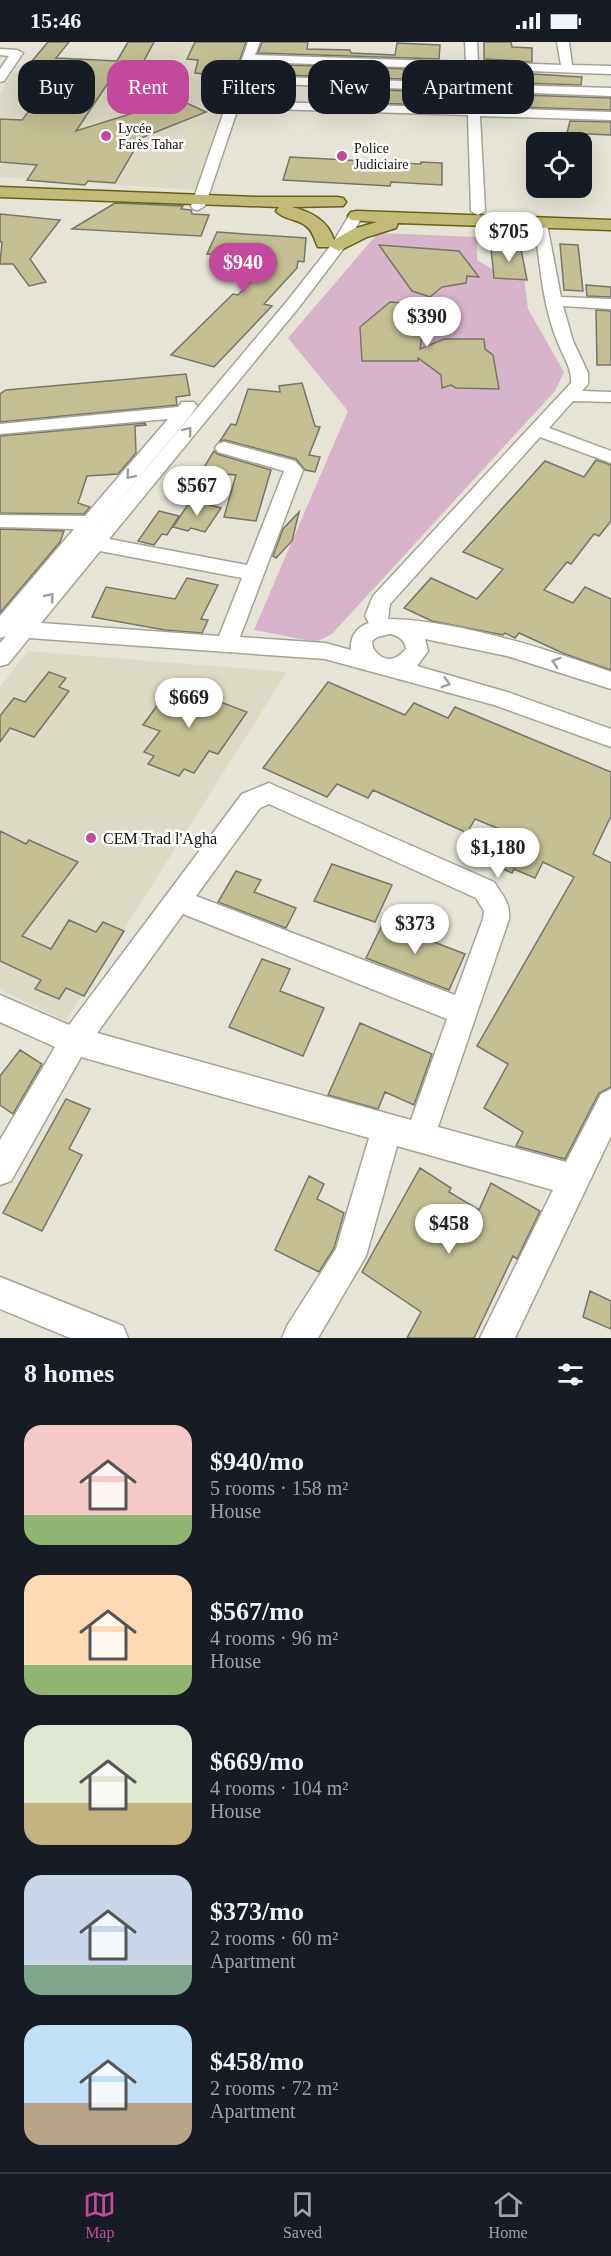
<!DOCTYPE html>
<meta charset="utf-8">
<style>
body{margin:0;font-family:"Times New Roman",serif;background:#20242c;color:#f1f3f6;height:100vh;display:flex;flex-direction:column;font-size:22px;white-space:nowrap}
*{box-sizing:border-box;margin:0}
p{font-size:20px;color:#9ea1a6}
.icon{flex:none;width:33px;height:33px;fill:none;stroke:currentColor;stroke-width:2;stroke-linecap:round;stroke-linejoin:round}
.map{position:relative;height:1296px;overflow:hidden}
.side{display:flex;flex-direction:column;background:#171b24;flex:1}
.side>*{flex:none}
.guide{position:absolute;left:18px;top:18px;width:576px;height:54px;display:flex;gap:12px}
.fabs{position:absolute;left:526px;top:90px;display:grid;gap:12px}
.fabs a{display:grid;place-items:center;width:66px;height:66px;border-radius:12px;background:#171b24;box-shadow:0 6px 24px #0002;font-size:30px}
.price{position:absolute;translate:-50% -51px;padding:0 14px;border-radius:21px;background:#fff;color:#222;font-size:20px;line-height:39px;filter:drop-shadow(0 2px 3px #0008)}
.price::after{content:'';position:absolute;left:50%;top:36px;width:18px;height:14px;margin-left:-9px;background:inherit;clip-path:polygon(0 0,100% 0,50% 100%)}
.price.current{background:#c2499d;color:#fff}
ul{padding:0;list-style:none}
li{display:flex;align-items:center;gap:18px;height:150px;padding:0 24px}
li span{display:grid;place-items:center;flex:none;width:168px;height:120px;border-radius:18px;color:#555}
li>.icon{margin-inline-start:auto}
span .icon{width:72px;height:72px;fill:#fffc;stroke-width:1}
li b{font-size:26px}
h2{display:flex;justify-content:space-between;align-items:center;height:72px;padding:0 24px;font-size:26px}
.tag{padding:0 21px;border-radius:18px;background:#171b24;box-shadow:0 6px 24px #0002;font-size:21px;line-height:54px}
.tag.current{background:#c2499d;color:#fff}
.status{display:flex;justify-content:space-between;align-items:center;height:42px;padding:0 30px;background:#171b24;direction:ltr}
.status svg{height:16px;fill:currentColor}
.tab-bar{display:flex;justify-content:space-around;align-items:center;height:84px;border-top:2px solid #363941;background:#171b24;font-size:16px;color:#9ea1a6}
.tab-bar a{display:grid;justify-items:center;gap:3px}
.tab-bar .current{color:#c2499d}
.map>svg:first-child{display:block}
.built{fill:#dcdac5}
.green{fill:#d8b4ca}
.building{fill:#c3bf93;stroke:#777669;stroke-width:1.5}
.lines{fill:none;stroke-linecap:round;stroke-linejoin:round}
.minor-casing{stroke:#a4a395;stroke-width:3}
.major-casing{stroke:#686115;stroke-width:3}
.minor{fill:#fff;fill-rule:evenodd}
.major{fill:#c2bb77;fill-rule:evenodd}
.oneway{stroke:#9f9e9d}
.poi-dot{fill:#c2499d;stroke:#fff;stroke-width:2}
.labels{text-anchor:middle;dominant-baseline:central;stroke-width:5;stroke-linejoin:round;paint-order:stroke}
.far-poi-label{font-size:14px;fill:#0e0d09;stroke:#fff;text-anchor:start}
.poi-label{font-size:16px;fill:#0e0d09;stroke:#fff;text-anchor:start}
</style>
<div class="status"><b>15:46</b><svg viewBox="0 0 49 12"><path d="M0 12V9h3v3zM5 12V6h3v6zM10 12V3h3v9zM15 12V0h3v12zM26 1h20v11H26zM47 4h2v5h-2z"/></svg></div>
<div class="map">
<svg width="611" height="1296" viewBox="0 0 611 1296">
<rect width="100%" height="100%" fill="#e5e4d6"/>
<path class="built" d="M152,0H244L195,148L0,135V52L14,29L66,32L142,24Z
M28,609L287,630L66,979L0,948V645Z"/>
<path class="green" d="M378,191L477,195V218L492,227L523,228L528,267L564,330L555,349L332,592L316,600L254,588L348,369L288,296Z"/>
<path class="building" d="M48,0H69L56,16L117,19L128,0H154L133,39L110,38L76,89L178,57L206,70L121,104L136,105L115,141L88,139L85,143L27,138L37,123L0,120V77L22,78L47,46L41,45L48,34L21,32Z
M195,0H246L234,35L195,31L198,18L187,17Z
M262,0H308L307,7L350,8L351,11L395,13L397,1L440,3L439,17L258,11Z
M484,0H511L512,5L532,6V20L484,17Z
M255,22L439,28L464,30L462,39L251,32Z
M499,30L582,35L581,43L496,40Z
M336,46L460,51L465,52L466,64L332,60Z
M493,52L611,56V68L482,64V53L492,54Z
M570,79L611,80V93L567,91Z
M290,115L421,122V120L442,121V143L391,140L390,144L283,138Z
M115,161L183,164L181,167L191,168L192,172L209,173L201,194L72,187Z
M0,172L60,178L30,217L46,240L29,244L13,222H0L2,200H0Z
M217,190L306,196L304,220L298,219L297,226L264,262L272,264L214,325L171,313L233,252L238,253L272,217L207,212Z
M503,202H520L527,238L494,236L491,206H504Z
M560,202L578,203L583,249L564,248Z
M379,203L459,209L479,235L467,234L466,241L442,245L430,255L412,249Z
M586,243L611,245V255L587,254Z
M390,260L427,263L420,307L444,297H484L485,307L493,313L499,347L456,346L451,343L442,346L441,333L418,316V319H362L360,285Z
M596,268L611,269V323H597Z
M186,332L190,353L176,355L177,363L0,380V352L6,348Z
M302,341L315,384L320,385L309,413L320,415L315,430L305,428L296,417L225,398L220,399L231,382L236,383L248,347L280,350L279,344Z
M145,381L146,383L135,384L136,411L118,432L87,434L78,461L90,465L84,472L0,471V394Z
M214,409L217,412L271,428L256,479L224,475L236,433L201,430Z
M596,418L611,423V479L599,494L594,492L571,522L567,520L544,548L573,561L585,545L611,557V628L565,612L519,591L515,596L505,591L503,593L432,579L404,566L431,536L477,557L503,527L463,510L545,419L584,435Z
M191,458L221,466L205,490L191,486L188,489L173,485Z
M159,469L179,474L167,493L162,492L154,503L138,499Z
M299,470L292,499L276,516L273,514L283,487Z
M0,487L64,489L60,500L0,571Z
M187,536L218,543L201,577L208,578L202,591L165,588L92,575L106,545L175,557Z
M49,630L66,636L59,645L69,649L34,695L10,686L0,700V674L14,656L25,660Z
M328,640L405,673L414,661L448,676L455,665L611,730V774L593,812L611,821V1045L599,1051L565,1117L516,1104L523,1090L484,1066L508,1022L477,1004L574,835L543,820L535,836L514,827L512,831L488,820L504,789L475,777L467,791L373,748L368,756L337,742L327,755L263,726Z
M173,642L247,670L218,712L209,709L194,731L184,727L179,734L148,722L154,714L144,710L160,689L143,683Z
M0,789L26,802L29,798L78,820L22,894L51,907L69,878L96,890L103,880L124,889L84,954L66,946L59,957L35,947L41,938L0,919Z
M332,822L392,843L375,880L314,859Z
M236,829L261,838L254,850L296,866L286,886L218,860Z
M386,875L402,882L400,887L465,912L449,948L366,916Z
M262,917L290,927L280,949L324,966L303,1014L229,985Z
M360,981L432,1012L414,1063L385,1050L378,1067L328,1053Z
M20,1008L42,1022L13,1072L0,1063V1034Z
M66,1057L90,1067L69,1107L82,1113L42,1189L3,1171Z
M420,1126L451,1146L449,1150L479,1168L491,1141L540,1169L517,1217L513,1214L474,1296H407L421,1270L362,1230Z
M309,1134L324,1142L317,1157L344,1171L334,1206L319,1230L275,1208Z
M590,1249L611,1259V1287L583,1275Z"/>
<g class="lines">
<defs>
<path id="minor" d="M248,0H260L255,13L466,20L465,0H477L478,20L561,23L557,0H569L572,23L611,24V32L478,27L479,42L611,46V54L479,49L480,66L611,70V78L480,74L485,169L478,173L471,169L468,73L238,66L205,164L198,168L193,167L191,164ZM253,20L466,27L467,41L248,34ZM246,41L467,49L468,66L240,59Z
M0,7L17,8L23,11L4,39L0,40V27L9,14L0,13Z
M355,171L362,175L344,206L300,264L109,497L247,523L284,429L218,410L215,406L218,402L224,400L295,419L303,428L240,595L325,601L351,608C350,595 356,585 369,581L365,574L373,554L571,341C572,326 563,314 558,301C542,263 540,220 534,180L536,177H546L561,255L611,257V267L563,264L573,299L588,331V342L582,349L611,350V360L573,359L549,386L611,409V421L540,395L390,562L388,577C457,578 546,607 611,630V647L507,614L425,597L428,609L417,624L507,650L611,687V705L494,663L325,617L29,596L8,622L0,624V601L6,594L0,596V574L74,487L0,485V473L85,474L168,377L0,392V382L178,365L182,360H194L197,364L190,374L88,496L288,258L332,202L350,172ZM100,509L242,536L219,594L41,581ZM390,592C399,594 405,598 406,607C395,620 383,621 373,606L372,599L377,595Z
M269,741L494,840C502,852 511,862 509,877L438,1085L566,1120L601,1052L611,1047V1094L515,1296H480L553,1148L397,1104L366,1214L318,1296H282L287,1284L336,1207L369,1096L81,1015L11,1139L0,1143V1098L55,1005L0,980V953L69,983L242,752ZM269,762L476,856L484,869L483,877L455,953L196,854L260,766ZM183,872L447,977L411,1078L97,991Z
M0,1235L123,1284L128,1296H70L0,1267Z"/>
<path id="major" d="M0,145L258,155H337L343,156L346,160L343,164L292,165C311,170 328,178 334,198L353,187L377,180L351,178L348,174L351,170L357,169L611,178V188L398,181L396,186L367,195L339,209L331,205H318C314,198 314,190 306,184C298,177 282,177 276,169L279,165L0,155Z"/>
</defs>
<use href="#minor" class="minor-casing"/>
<use href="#major" class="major-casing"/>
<use href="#minor" class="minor"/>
<use href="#major" class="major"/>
</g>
<defs><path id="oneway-chevron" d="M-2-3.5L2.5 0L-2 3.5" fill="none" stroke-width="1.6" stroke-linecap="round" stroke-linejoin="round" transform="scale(1.5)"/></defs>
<g class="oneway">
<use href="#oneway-chevron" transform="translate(188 389) rotate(-50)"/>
<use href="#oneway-chevron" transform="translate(130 433) rotate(130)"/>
<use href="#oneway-chevron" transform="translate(50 555) rotate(-51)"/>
<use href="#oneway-chevron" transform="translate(556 620) rotate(-162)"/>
<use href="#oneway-chevron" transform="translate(446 641) rotate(16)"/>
</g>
<g class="poi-dot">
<circle cx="106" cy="94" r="6"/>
<circle cx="342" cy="114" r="6"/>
<circle cx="91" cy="796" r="6"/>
</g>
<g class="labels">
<g class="far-poi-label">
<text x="118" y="86">Lycée<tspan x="118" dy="16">Farès Tahar</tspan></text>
<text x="354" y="106">Police<tspan x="354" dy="16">Judiciaire</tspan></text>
</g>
<g class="poi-label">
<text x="103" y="796">CEM Trad l'Agha</text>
</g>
</g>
</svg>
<div class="fabs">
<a><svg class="icon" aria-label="locate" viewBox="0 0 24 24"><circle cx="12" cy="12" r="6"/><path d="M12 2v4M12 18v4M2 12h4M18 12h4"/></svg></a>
</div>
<b class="price" style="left:509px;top:221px">$705</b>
<b class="price current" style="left:243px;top:252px">$940</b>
<b class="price" style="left:427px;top:306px">$390</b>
<b class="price" style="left:197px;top:475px">$567</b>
<b class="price" style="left:189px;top:687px">$669</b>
<b class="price" style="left:498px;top:837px">$1,180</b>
<b class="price" style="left:415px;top:913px">$373</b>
<b class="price" style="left:449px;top:1213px">$458</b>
<div class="guide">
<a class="tag">Buy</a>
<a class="tag current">Rent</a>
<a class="tag">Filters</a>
<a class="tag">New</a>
<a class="tag">Apartment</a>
</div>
</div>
<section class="side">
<h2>8 homes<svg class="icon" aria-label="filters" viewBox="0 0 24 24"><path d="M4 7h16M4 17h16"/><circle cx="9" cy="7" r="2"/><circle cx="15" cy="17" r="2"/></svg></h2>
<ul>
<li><span style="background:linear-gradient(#f6c9c9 75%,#8fb573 0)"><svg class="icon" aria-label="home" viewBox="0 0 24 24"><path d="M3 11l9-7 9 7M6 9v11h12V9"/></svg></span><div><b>$940/mo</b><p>5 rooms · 158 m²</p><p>House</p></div></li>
<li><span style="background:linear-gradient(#ffd9b3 75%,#8fb573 0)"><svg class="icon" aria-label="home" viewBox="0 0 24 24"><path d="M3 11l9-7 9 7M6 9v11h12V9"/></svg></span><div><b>$567/mo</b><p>4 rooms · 96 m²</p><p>House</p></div></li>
<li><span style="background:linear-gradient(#dfe7d0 65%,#c2b280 0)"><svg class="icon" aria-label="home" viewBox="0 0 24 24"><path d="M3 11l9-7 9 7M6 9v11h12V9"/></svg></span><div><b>$669/mo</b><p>4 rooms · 104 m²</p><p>House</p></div></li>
<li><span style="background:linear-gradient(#c9d6e8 75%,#7fa58c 0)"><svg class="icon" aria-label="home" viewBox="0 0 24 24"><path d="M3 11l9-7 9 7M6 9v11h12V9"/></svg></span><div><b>$373/mo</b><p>2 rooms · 60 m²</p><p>Apartment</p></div></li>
<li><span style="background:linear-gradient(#bfe0f5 65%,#b9a48a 0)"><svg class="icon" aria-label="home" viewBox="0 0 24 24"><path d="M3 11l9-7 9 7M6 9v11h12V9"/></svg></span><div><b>$458/mo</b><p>2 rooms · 72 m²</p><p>Apartment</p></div></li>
</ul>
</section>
<nav class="tab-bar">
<a class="current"><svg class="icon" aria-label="map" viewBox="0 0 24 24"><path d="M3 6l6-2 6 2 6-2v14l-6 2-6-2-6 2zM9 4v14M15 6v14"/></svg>Map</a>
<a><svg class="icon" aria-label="saved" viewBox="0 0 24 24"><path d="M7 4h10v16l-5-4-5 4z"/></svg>Saved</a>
<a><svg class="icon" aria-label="home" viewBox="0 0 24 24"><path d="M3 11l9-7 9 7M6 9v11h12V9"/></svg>Home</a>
</nav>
